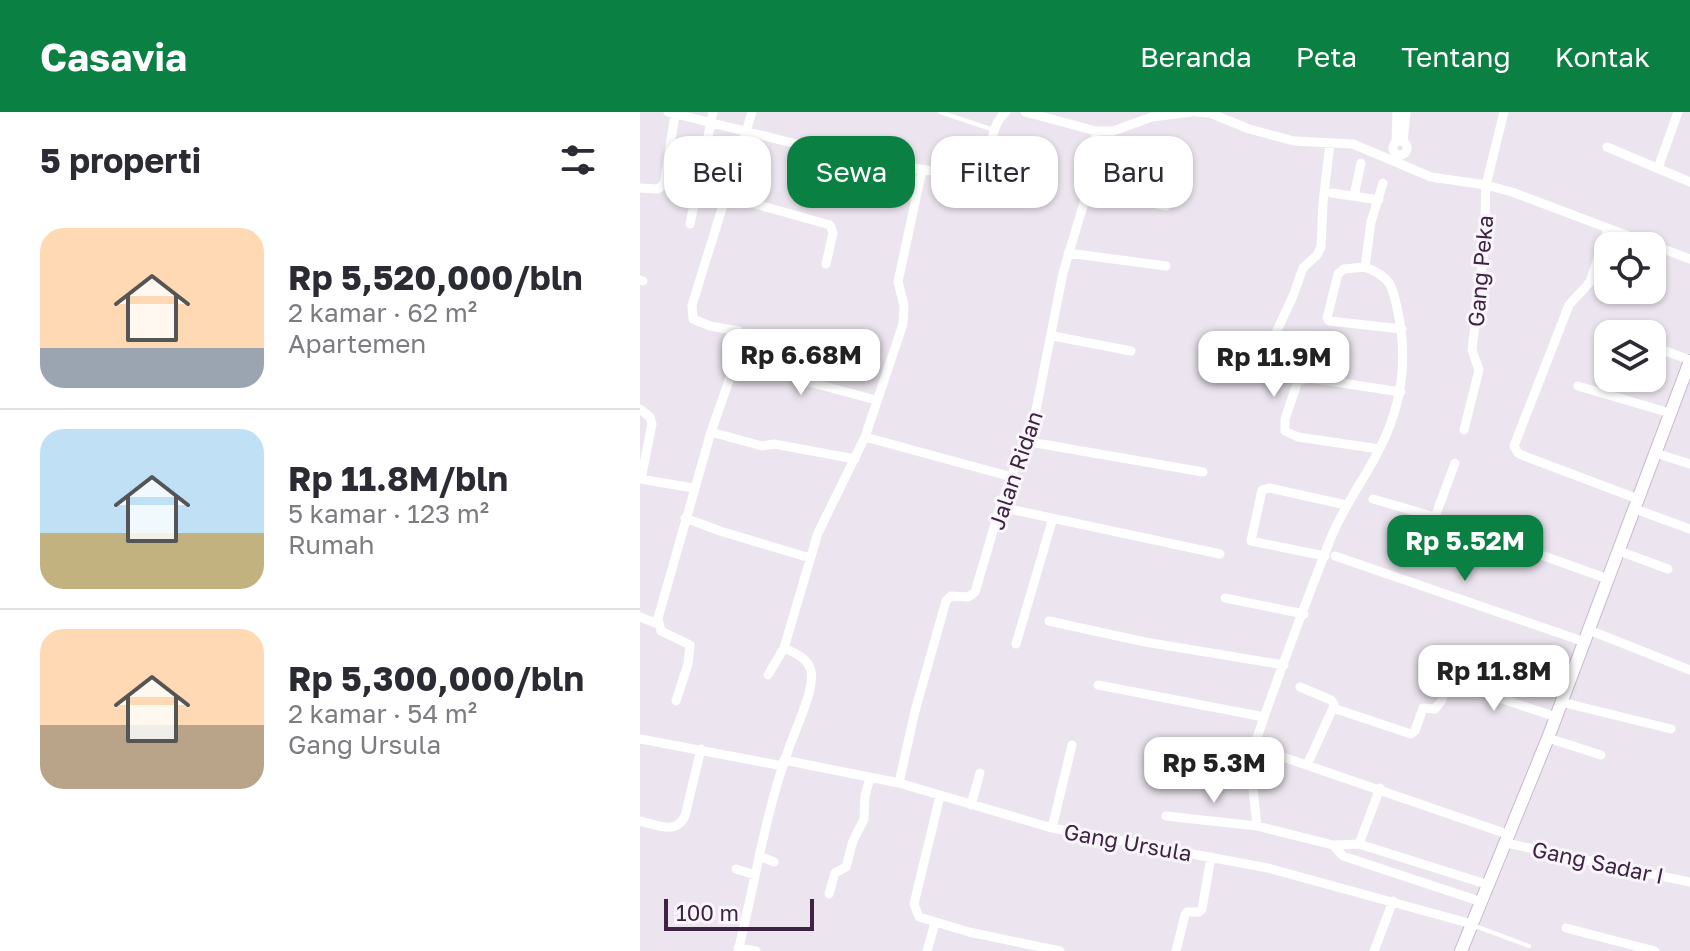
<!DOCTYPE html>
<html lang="id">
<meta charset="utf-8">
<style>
body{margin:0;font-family:"Golos Text",sans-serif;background:#f2f2f3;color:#2b2b33;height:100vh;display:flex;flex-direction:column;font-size:30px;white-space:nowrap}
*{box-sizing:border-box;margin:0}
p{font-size:26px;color:#7c7c81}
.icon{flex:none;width:44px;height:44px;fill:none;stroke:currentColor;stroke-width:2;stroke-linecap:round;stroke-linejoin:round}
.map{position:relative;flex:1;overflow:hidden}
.details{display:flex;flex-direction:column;background:#fff;width:640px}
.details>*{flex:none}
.hud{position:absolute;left:24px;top:24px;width:760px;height:72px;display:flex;gap:16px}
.tools{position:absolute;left:954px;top:120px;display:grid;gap:16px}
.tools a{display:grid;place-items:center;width:72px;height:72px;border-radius:16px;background:#fff;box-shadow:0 2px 6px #0004;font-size:40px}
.scale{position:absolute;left:24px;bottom:20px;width:150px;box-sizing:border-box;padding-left:8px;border:4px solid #3e2342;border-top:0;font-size:22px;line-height:28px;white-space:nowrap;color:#3e2342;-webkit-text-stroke:6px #f9f6fb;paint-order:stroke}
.price{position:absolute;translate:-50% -68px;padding:0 18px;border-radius:16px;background:#fff;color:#222;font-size:26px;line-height:52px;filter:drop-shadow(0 2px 4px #0008)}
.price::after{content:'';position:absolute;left:50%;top:48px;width:24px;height:18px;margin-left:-12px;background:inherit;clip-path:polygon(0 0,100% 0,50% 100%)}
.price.selected{background:#0b8043;color:#fff}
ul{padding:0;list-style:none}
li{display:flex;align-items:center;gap:24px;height:200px;padding:0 40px}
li+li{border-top:2px solid #e1e1e2}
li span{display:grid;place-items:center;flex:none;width:224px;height:160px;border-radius:24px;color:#555}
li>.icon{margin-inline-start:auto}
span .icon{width:96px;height:96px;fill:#fffc;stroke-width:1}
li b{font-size:34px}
h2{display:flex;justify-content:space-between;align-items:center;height:96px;padding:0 40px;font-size:34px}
.pill{padding:0 28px;border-radius:24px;background:#fff;box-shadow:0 2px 6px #0004;font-size:28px;line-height:72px}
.pill.selected{background:#0b8043;color:#fff}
header{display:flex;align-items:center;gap:48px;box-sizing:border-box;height:112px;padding:0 40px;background:#0b8043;color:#fff}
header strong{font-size:38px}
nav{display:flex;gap:44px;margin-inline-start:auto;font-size:28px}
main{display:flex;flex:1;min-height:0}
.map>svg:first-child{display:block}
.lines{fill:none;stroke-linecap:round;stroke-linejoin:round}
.secondary-casing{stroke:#cab8cf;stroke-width:14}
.lane{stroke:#fff;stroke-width:4}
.street{stroke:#fff;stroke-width:9}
.secondary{stroke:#fff;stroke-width:12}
.labels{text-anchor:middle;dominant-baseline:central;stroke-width:6;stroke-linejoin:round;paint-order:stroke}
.street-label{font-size:22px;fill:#3e2342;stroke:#f9f6fb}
</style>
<header>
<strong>Casavia</strong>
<nav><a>Beranda</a><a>Peta</a><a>Tentang</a><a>Kontak</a></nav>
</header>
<main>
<section class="details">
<h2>5 properti<svg class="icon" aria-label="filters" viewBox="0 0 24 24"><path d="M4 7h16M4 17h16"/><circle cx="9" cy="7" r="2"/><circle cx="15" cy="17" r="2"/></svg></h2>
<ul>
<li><span style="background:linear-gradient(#ffd9b3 75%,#9aa5b1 0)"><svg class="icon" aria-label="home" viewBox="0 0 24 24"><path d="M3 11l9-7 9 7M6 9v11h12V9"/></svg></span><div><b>Rp 5,520,000/bln</b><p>2 kamar · 62 m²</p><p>Apartemen</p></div></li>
<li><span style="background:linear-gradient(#bfe0f5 65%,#c2b280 0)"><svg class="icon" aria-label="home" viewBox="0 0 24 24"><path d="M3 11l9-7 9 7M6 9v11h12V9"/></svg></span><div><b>Rp 11.8M/bln</b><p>5 kamar · 123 m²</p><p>Rumah</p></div></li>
<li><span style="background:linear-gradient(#ffd9b3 60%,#b9a48a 0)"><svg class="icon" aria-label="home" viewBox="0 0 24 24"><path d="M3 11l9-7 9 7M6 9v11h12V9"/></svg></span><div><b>Rp 5,300,000/bln</b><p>2 kamar · 54 m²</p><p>Gang Ursula</p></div></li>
</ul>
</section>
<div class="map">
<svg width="1050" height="839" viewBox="0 0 1050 839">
<rect width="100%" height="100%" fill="#ece5ef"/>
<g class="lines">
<defs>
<path id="secondary" d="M821,839L908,626L1050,249"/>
</defs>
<use href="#secondary" class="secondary-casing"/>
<path class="lane" d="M300,0L354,18
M981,134L985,125
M966,179L968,172
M835,814L889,834"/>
<path class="street" d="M28,0L229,50L337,65C356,52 345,17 366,0
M385,0L456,19H473L512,5L551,0
M556,0L570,1L609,17L654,29L713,32L791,65L846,73L872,80L1050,147
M753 36a7 7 0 1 1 14 0a7 7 0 1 1-14 0Z
M763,29L766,0
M756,30L757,0
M967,35L1050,70
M1018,56L1038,0
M743,71L731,110L725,155C752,166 752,173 758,200C768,248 762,293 740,336C724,368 703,395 690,428C664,496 637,565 614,635L611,659L617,714L693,733L719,732L849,773
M0,76L18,77L24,72L35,3
M448,77L526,94
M692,81L739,88
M87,84L190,113L193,121L186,152
M714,84L721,51
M50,112L73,0
M968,116L950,170L929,193L874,334L878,341L884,344L998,387
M428,141L526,154
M725,155L704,157L698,162L687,206L689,209L762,217
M0,168L3,169
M413,224L491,239
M1012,234L1050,248
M101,241L169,270L236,288
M621,253L653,184L663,156L677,143L681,135L683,91L690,31
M938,274L1030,301
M0,297L10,305L12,312L1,367
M824,318L839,258L832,238L844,138L846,73L864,0
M71,320L122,334L134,332L215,347
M225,325L372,365
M384,329L563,360
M739,337L658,325L645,319V307L658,269L669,266L761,280
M1015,341L1050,352
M0,367L53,376
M733,387L795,405L968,467
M360,395L580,442
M995,397L1050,417
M795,405L815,351
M45,406L80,419L170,446
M979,439L1028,457
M685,444L611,429L622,378L629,376L706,393
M695,444L945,530
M585,486L664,502
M0,505L18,512
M409,509L505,530L644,553
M949,518L1050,558
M376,532L413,406
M128,563L144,536
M458,573L624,605
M660,575L691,588L694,592L693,596
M36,589L48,552L50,533L21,519L18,506L71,320L102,231L99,219L70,214L53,207L52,193L112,0
M921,590L1031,617
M908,626L961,643
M0,627L143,654
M614,635L870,723
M514,644L611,659
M144,648L259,671L412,716L628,756L832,812
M667,653L693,596L771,622L775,619L783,596L795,597L802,588L806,570L809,569L916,605
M259,671L275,599L306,489L311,484L328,485L335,480L360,395L396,298L423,161L448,77L456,19
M300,684L274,792L279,805L329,820L420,839
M331,693L340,661
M526,704L617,714
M0,709C17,713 36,723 45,704L61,637
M412,716L432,633
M866,731L1050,770
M719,732L740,676
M693,733L703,744L842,790
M119,744L134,750
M96,757L115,763
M189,782L195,761L206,755L213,729L224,707L225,684L230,666
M926,816L1015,839
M98,836L116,839
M98,839C115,772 125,701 149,636C155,618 175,577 171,559C168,546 155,541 144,536L178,421L225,325L263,212L264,193L258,170L282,58
M287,839L295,811
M536,839L545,803L547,800H559L562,797L571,745
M734,839L753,789"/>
<use href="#secondary" class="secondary"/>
</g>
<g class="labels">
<g class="street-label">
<text transform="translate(840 159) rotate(-85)">Gang Peka</text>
<text transform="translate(375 358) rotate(-71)">Jalan Ridan</text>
<text transform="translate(488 730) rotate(10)">Gang Ursula</text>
<text transform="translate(958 750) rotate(12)">Gang Sadar I</text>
</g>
</g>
</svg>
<div class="tools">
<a><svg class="icon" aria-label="locate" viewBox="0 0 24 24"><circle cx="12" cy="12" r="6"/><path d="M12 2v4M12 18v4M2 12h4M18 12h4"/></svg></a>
<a><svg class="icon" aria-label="layers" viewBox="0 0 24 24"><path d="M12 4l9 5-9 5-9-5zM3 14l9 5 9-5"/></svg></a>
</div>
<div class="scale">100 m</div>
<b class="price" style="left:161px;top:285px">Rp 6.68M</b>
<b class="price" style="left:634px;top:287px">Rp 11.9M</b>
<b class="price selected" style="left:825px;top:471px">Rp 5.52M</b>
<b class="price" style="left:854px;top:601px">Rp 11.8M</b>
<b class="price" style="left:574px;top:693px">Rp 5.3M</b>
<div class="hud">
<a class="pill">Beli</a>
<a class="pill selected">Sewa</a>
<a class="pill">Filter</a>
<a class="pill">Baru</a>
</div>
</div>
</main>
